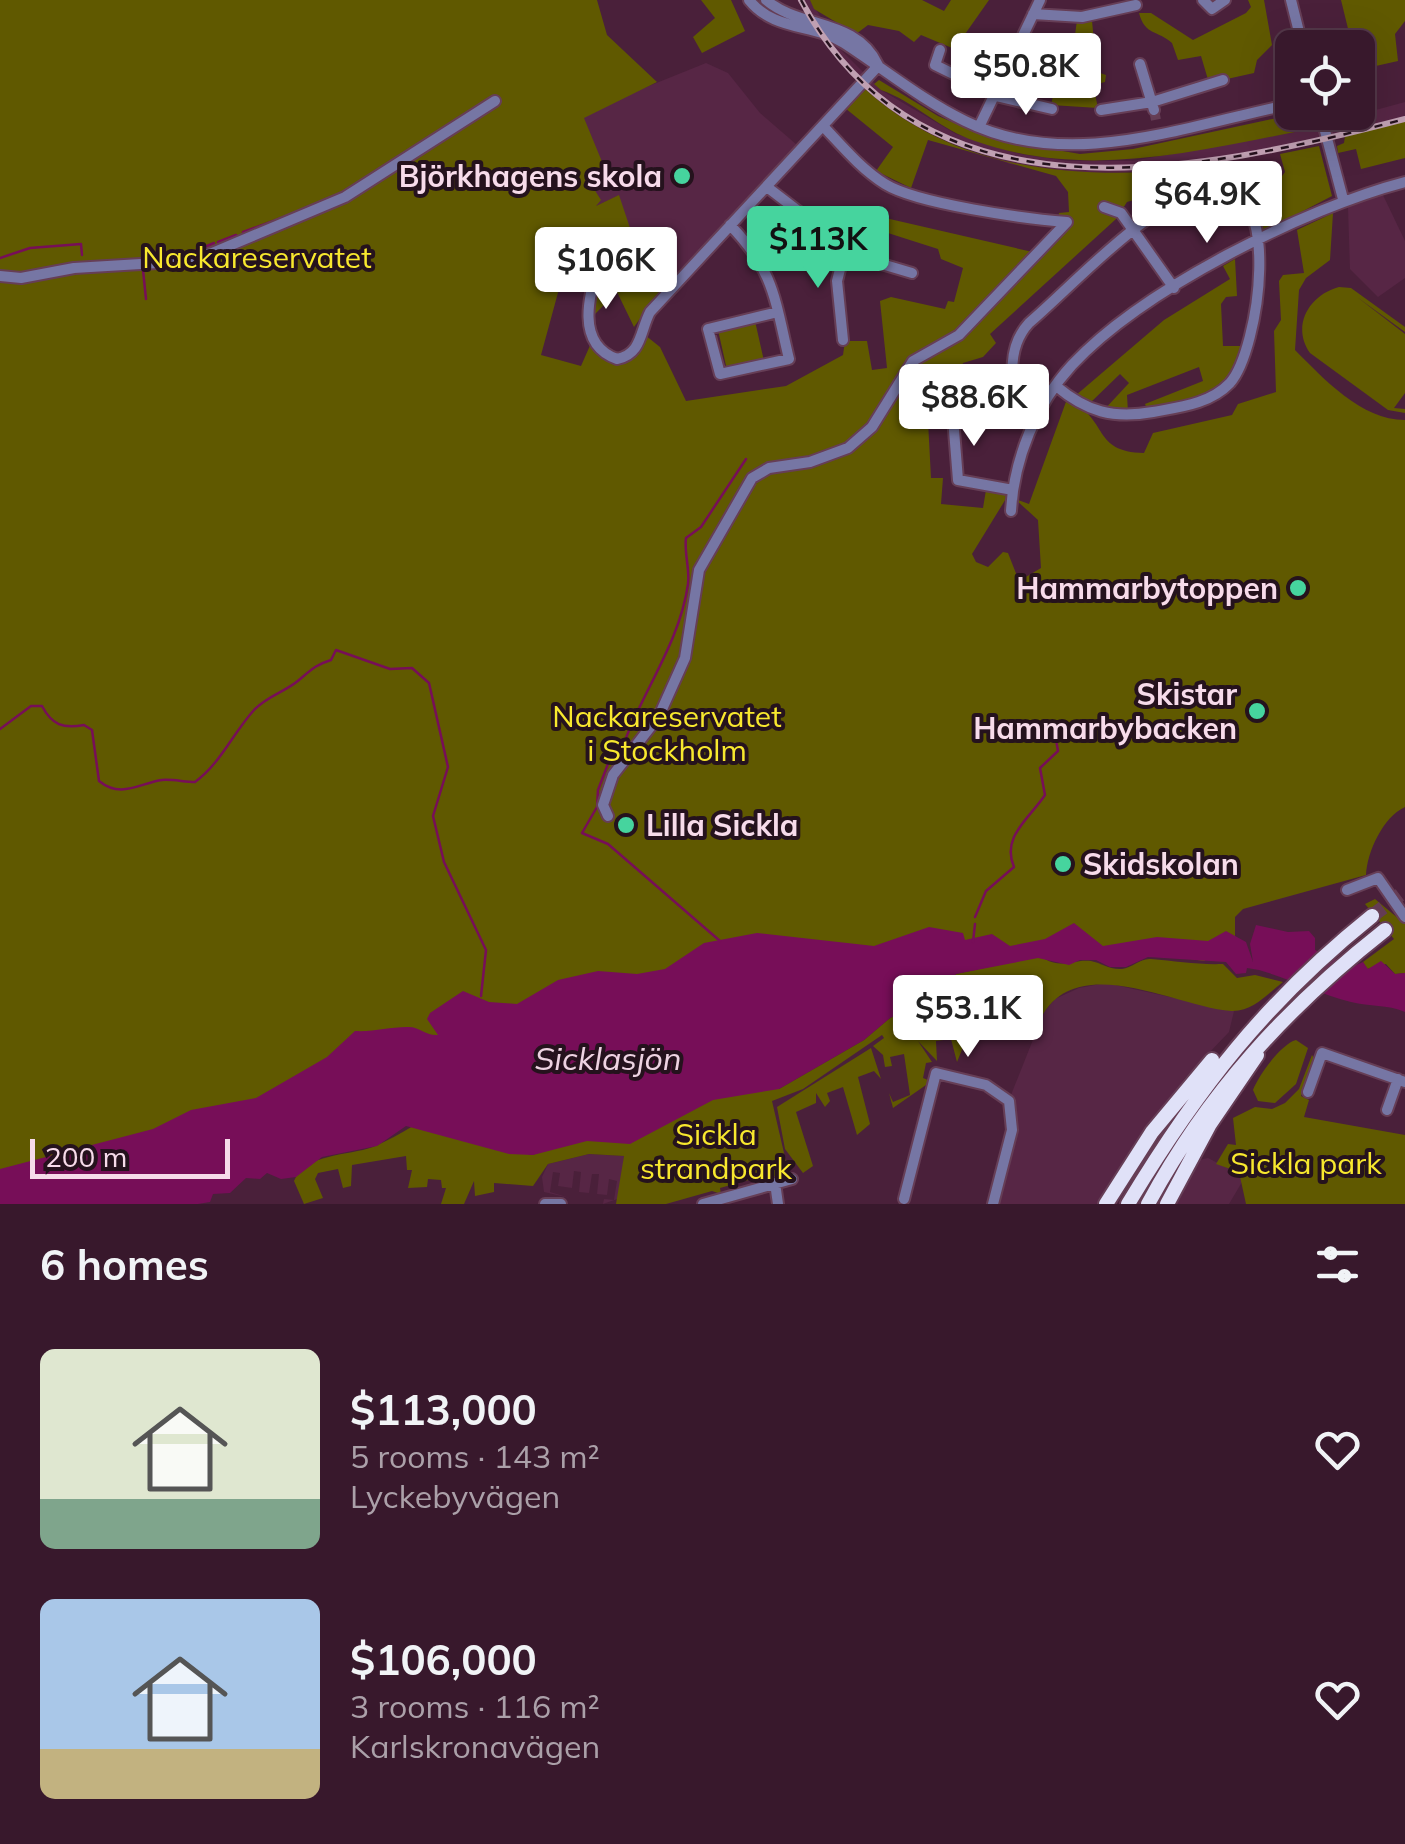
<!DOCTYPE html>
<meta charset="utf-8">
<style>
body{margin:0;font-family:Mulish,sans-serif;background:#3f2134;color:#f1f3f6;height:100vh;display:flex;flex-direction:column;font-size:38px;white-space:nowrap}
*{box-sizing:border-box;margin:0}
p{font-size:32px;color:#aba0a9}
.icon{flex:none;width:55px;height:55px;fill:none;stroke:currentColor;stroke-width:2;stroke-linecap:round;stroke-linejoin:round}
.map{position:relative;height:1204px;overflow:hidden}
.panel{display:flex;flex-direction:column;background:#38182c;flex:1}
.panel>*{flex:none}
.buttons{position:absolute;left:1275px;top:30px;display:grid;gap:20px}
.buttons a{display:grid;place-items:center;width:100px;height:100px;border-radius:15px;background:#38182c;box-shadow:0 10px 40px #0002,0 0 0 2px #523748;font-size:50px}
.scale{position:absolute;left:30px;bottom:25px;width:200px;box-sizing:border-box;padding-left:10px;border:5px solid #f7dbea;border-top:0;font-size:28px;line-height:35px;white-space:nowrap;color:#f7dbea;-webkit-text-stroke:8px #25121d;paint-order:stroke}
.price{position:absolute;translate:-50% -85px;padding:0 22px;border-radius:10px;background:#fff;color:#222;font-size:32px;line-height:65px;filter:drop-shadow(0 2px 5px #0008)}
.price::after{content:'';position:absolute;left:50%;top:60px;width:30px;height:22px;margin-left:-15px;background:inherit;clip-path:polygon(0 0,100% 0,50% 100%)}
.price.selected{background:#46d49e;color:#111}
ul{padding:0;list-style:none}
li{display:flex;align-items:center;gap:30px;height:250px;padding:0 40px}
li span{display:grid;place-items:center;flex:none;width:280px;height:200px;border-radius:15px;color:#555}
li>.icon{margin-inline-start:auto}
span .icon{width:120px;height:120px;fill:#fffc;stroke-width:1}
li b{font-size:42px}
h2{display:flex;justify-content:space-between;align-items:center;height:120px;padding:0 40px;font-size:42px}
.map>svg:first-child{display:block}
.built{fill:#572645}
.green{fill:#605900}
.water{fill:#770e58}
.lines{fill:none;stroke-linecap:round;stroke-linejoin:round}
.stream{stroke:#770e58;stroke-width:2.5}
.minor-tunnel{stroke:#643c54;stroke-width:10;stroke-dasharray:10 5;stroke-linecap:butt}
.highway-tunnel{stroke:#643c54;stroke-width:14;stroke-dasharray:14 7;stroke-linecap:butt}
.minor-casing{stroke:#663e56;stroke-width:14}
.highway-casing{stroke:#663e56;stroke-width:18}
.minor{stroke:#7676a4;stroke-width:10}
.highway{stroke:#e0e1f8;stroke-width:14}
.rail-casing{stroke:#c0a0b2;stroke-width:6}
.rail{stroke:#25121d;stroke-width:2.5;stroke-dasharray:8;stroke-linecap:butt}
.poi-dot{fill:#46d49e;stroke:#25121d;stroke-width:4}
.labels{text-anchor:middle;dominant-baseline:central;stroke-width:8;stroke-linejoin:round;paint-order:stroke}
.poi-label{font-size:30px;font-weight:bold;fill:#f7dbea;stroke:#25121d;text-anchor:end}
.park-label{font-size:30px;fill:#f8e82e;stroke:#25121d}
.water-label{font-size:32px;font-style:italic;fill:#eed3e2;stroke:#25121d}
</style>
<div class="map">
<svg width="1405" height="1204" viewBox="0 0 1405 1204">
<rect width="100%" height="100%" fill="#4a203a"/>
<path class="built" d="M797,0H810L842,51L881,90L956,134L1020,154L1068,161H1132L1295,132L1405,102V121L1151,172L1084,173L1010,164L935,136L894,113L839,62Z
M706,63L728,73L760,113L797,145L659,292L625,240L618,196L594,207L585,183L582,113Z
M1382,193L1405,241V278L1378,297L1350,269L1348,208L1349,204Z
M1106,983L1234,1011L1229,1032L1184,1079L1103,1204H993L1012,1130L1009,1100L1044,1012L1055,999L1079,988Z
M589,1154L624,1156L620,1198L603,1204L604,1199L614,1200L617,1181L609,1179L607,1195L597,1194L599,1174H592L589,1193L579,1192L581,1172L574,1171L572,1188L558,1186L560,1173L553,1172L550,1192L570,1198L544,1192L542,1177L548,1164Z
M1208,1158L1245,1177L1229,1204H1174L1199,1160Z"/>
<path class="green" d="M0,0H597L607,35L657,82L584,118L605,169L589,181L601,200L596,206L619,195L630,228L625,240L659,292L634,327L617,292L591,318L605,264L591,238L574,234L541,355L581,366L592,341L619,362L632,359L645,335L660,347L686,401L786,386L843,355L845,341H867L872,370L887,368L880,301L891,297L945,309L948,301L954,302L963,268L941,259L938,249L866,226L868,214L1037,253L1056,230L1059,213L1069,212L1068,192L1056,176L928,140L911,188L876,171L893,147L845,108L864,88C943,161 1048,177 1151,172L1154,194L1127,202L1116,219L990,334L996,343L983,357L963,363L957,379L926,383L931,478H943L941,504L983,508L986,490L1004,492L1007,497L972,554L976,562L988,567L1003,552L1008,553L1019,581L1041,568L1038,520L1015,499L1029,504L1067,399C1110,419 1091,452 1144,453L1153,433L1232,415L1238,404L1276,392L1274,331L1281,320L1279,281L1283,275L1304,273L1297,230L1333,213L1330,260L1306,278L1299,290L1295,350C1323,378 1361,420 1405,420V807C1383,817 1367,852 1366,875L1243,909L1235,917V945L1204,961L1169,956L1045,959C1062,969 1073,959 1091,961C1102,963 1109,970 1122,969C1132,968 1140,958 1151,959C1176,961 1198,965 1223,964L1237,978L1255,975L1283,982C1267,994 1253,1012 1231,1011C1176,1007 1073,947 1039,1022L1031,1006L1035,985L985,989L952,1004L972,1025L957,1062L951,1039L936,1041L937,1061L918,1041L932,1062L926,1063L923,1078L928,1080L926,1085L893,1108L889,1093L893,1102L910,1095L904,1054L890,1057L892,1066L885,1067L883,1055L873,1046L884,1038L882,1035L803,1089L772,1101L787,1166L777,1179L766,1182L763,1176L720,1188L721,1194L712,1191L666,1204H616L624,1156L589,1154L548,1164L533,1186L494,1183V1192L475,1196L474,1181L464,1204H441L446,1188H442L441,1180L428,1179L427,1187L408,1188L412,1170H407L406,1156L352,1165L351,1186L343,1188L338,1169L318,1173L315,1179L323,1198L304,1204L294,1181C306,1153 348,1156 373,1147C387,1141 400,1134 413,1126L532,1155L764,1081L779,1089L864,1040L890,1018L940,995L956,974L1017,961L965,957L0,1204Z
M701,0H731L745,31L702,53L693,37L715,18Z
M810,0H922L944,11L951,0H989L963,37L1006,57L1000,68L921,35L914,42L899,31L868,25L856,34L814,9Z
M1248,0H1264L1272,45L1257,60L1254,73L1209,83L1201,56L1178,60L1172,43C1158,30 1145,36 1139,13H1151L1193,40L1246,13L1251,7Z
M1341,0H1405V21L1395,34L1398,61L1358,70V48L1343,47L1352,45Z
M1077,20L1092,21L1097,72L1106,75L1105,82L1093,85L1098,108L1051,105L1056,82L1011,73L1016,61L1058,67L1062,36L1075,35Z
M879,80L938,116L992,139L1080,154L1133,149L1291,115L1295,132C1187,153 1082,179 975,141C941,130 913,101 881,90L874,84Z
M1405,121V158L1361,169L1356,149L1338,153L1337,146L1344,143L1345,136Z
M1319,146L1332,196L1261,233L1252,200L1236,187L1282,176L1285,172L1280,154Z
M1235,259L1237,296L1226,297L1221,304L1223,346H1242C1231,395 1189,400 1147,409L1145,404L1203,381L1199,367L1127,395L1128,412L1103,411L1129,383L1120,374L1089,404L1075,396L1164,320L1230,279L1223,266Z
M1339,287L1351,288L1405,327V332L1357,297L1405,334V393L1394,408L1405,409V413L1388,410L1310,353C1291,326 1309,295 1339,287Z
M755,321L764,361L727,370L718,330Z
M1375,899L1405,924V973L1395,974L1386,964L1367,969L1363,962L1394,939L1365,904Z
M1296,1040L1308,1048L1296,1084L1275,1103L1258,1101L1253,1090C1259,1075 1281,1044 1296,1040Z
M871,1048L881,1079L874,1071L858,1077L870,1124L857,1135L843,1087L827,1093L830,1101L825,1107L816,1093V1103L796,1112L813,1166L803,1173L785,1149L777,1107Z
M1312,1055L1315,1060L1301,1096L1309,1100L1304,1117L1405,1135V1204H1246L1239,1172L1216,1164L1228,1144L1236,1145L1233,1118L1255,1107L1272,1109L1285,1103L1299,1089Z"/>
<path class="water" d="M1074,923L1103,946L1157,937L1208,941L1226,931L1246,942L1253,962L1250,944L1256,925L1288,932L1309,931L1315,938V950L1352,967L1363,962L1368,969L1381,961L1395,974L1405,973V1012C1387,1004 1370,1007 1351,1002C1320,994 1290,979 1259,970L1247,968L1246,973L1236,974L1226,962L1148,957L1126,967H1110L1096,960H1080L1069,965L1038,958L956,974L940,995L890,1018L864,1040L779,1089L713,1100L630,1144L587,1141L533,1155L509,1154L406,1126L377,1146L322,1157L296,1177L281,1179L267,1173L260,1179L246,1178L230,1193L213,1194L210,1202L198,1204H0V1169L153,1129L191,1110L256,1098L327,1057L355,1031C374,1032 389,1027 407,1027C419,1026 425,1036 438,1035L427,1019L430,1013L463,991L489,1002L517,1004L558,980L598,971L637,974L665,969L704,943L757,933L874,946L929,927L963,933L965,940L992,934L1010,946L1045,939Z"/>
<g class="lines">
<path class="stream" d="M243,232L298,212
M218,242L236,235
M188,254L214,243
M0,258L30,248L81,244L82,255
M143,270L146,299
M0,729L31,706H42C52,725 63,729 84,725L92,730L99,781C121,799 140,783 162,780C172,779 185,782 195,782C221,763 233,733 254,710C267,696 285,692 299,680C311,670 315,665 331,660L336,650L390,669L412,668L429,683L448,767L433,816L444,862L486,950L481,996
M626,738C645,688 680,641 688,584C690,569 684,553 686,538L701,527L746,459
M622,745L611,756L598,790L597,807L582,833L608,844L720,941
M975,917L986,891L1014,867C1001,837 1029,819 1045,795L1040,768L1058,751L1055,734L1062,725
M973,942L975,924"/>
<path class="minor-tunnel" d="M1154,110L1156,120"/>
<path class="highway-tunnel" d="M1372,916L1405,891"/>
<defs>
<path id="minor" d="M749,0C775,32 813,23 844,43C884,69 922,100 965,121C1070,173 1187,125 1292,104
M766,0C800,29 856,18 878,65
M1203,0L1212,9L1225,0
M1291,0L1303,48
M1033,14L1082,17L1136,5
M940,50L935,65L1000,97L1052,109
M1140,64L1154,110
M1101,110L1152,102L1223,80
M1320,112L1343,199
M823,126C842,146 861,169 885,184C917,204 1027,219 1067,222
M979,127L1040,0
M767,187L858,257L912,273
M1104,207L1121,213L1174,288
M730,225C774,270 775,300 789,359L720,374L708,329L778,312
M599,264C589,294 575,344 617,359C642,354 640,331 650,312L878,66
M0,276L21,278L74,268L174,262L212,253L345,197L495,101
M843,340L837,281L845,250
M951,393L958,480L1013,490
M1035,419L1019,408C1010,379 1008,346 1029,323C1076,283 1150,199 1212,188C1285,176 1259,351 1230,383C1210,404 1180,407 1153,412C1113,419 1087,412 1056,386
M1011,511C1014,459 1036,404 1072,365C1143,289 1305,208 1405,182
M608,816L603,805L613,775L659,716L685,658L699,570L752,478L769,468L810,462L848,448L872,427L913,361L959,335L1067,222
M1347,890L1378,878L1405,917
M1308,1092L1322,1053L1405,1082
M1387,1110L1398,1079
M775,1183L778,1204
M904,1199L936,1073L986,1085L1009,1101L1012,1130L993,1204
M545,1204H561
M703,1204L792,1179"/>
<path id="highway" d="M1106,1204L1152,1132L1212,1060
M1128,1204C1198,1088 1266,1001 1372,916
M1148,1204C1208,1093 1286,1008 1385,930
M1167,1204L1210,1124L1257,1055"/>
</defs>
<use href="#minor" class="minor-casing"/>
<use href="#highway" class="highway-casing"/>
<use href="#minor" class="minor"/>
<use href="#highway" class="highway"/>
<defs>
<path id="rail" d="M801,0C923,231 1199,173 1405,119"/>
</defs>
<use href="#rail" class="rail-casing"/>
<use href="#rail" class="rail"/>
</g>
<g class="poi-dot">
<circle cx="682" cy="176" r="10"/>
<circle cx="1298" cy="588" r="10"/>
<circle cx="1257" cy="711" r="10"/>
<circle cx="626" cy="825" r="10"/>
<circle cx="1063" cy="864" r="10"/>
</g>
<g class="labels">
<g class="poi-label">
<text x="662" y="176">Björkhagens skola</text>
<text x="1278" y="588">Hammarbytoppen</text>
<text x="1237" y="694">Skistar<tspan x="1237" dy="34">Hammarbybacken</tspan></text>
<text x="646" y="825" text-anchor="start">Lilla Sickla</text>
<text x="1083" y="864" text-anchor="start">Skidskolan</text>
</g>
<g class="park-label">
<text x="257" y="257">Nackareservatet</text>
<text x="667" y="716">Nackareservatet<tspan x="667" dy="34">i Stockholm</tspan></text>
<text x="716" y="1134">Sickla<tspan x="716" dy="34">strandpark</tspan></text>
<text x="1306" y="1163">Sickla park</text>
</g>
<g class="water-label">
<text x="608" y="1058">Sicklasjön</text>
</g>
</g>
</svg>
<div class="buttons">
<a><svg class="icon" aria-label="locate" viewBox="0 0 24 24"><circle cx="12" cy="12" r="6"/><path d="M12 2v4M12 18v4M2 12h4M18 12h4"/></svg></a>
</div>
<div class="scale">200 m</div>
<b class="price" style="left:1026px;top:118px">$50.8K</b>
<b class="price" style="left:1207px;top:246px">$64.9K</b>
<b class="price selected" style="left:818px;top:291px">$113K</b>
<b class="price" style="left:606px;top:312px">$106K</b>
<b class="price" style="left:974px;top:449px">$88.6K</b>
<b class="price" style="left:968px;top:1060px">$53.1K</b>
</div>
<section class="panel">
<h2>6 homes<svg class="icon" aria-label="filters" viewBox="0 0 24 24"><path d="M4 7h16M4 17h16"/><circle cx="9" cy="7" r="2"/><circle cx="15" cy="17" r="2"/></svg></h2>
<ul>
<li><span style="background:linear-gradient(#dfe7d0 75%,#7fa58c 0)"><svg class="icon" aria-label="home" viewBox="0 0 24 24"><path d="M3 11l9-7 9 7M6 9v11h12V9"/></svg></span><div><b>$113,000</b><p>5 rooms · 143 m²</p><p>Lyckebyvägen</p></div><svg class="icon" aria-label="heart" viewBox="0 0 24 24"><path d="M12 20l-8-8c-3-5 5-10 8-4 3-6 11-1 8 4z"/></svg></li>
<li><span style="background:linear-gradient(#a9c7e8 75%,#c2b280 0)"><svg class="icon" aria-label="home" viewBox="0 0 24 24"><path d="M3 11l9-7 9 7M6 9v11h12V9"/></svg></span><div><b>$106,000</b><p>3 rooms · 116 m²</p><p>Karlskronavägen</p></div><svg class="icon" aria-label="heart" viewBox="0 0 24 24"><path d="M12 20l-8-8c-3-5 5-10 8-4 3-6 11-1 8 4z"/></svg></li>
</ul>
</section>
